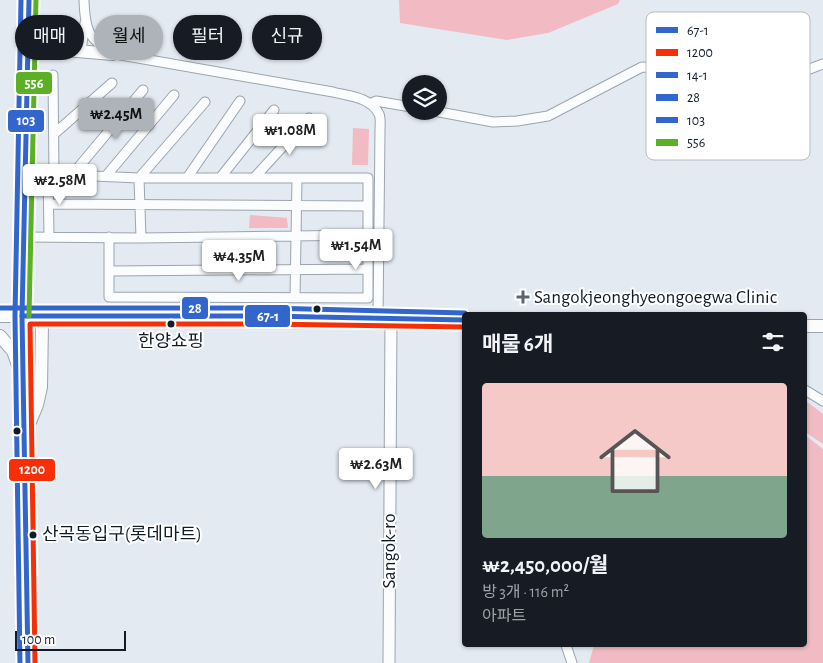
<!DOCTYPE html>
<html lang="ko">
<meta charset="utf-8">
<style>
body{margin:0;font-family:"Alegreya Sans","Noto Sans KR",sans-serif;background:#20242c;color:#f1f3f6;height:100vh;display:flex;flex-direction:column;font-size:19px;white-space:nowrap}
*{box-sizing:border-box;margin:0}
p{font-size:16px;color:#9ea1a6}
.icon{flex:none;width:28px;height:28px;fill:none;stroke:currentColor;stroke-width:2;stroke-linecap:round;stroke-linejoin:round}
.map{position:relative;flex:1;overflow:hidden}
.drawer{position:absolute;left:462px;top:312px;width:345px;height:335px;display:flex;flex-direction:column;background:#171b24;border-radius:5px;box-shadow:0 1px 4px #0004}
.drawer>*{flex:none}
.banner{position:absolute;left:15px;top:15px;width:372px;height:45px;display:flex;gap:10px}
.tools{position:absolute;left:402px;top:75px;display:grid;gap:10px}
.tools a{display:grid;place-items:center;width:45px;height:45px;border-radius:50%;background:#171b24;box-shadow:0 1px 4px #0004;font-size:25px}
.scale{position:absolute;left:15px;bottom:12px;width:111px;box-sizing:border-box;padding-left:5px;border:2px solid #111c29;border-top:0;font-size:14px;line-height:18px;white-space:nowrap;color:#111c29;-webkit-text-stroke:4px #fff;paint-order:stroke}
.price{position:absolute;translate:-50% -42px;padding:0 11px;border-radius:5px;background:#fff;color:#222;font-size:16px;line-height:32px;filter:drop-shadow(0 1px 2px #0008)}
.price::after{content:'';position:absolute;left:50%;top:30px;width:15px;height:11px;margin-left:-8px;background:inherit;clip-path:polygon(0 0,100% 0,50% 100%)}
.price.current{background:#adb3b9;color:#111}
ul{padding:0;list-style:none}
li{display:grid;align-content:center;gap:10px;height:265px;padding:0 20px}
li span{display:grid;place-items:center;height:155px;border-radius:5px;color:#555}
li>.icon{margin-inline-start:auto}
span .icon{width:90px;height:90px;fill:#fffc;stroke-width:1}
li b{font-size:21px}
h2{display:flex;justify-content:space-between;align-items:center;height:60px;padding:0 20px;font-size:21px}
.chip{padding:0 18px;border-radius:22px;background:#171b24;box-shadow:0 1px 4px #0004;font-size:18px;line-height:45px}
.chip.current{background:#adb3b9;color:#111}
.map>svg:first-child{display:block}
.green{fill:#f2bac2}
.lines{fill:none;stroke-linecap:round;stroke-linejoin:round}
.minor-casing{stroke:#9ca4ad;stroke-width:11}
.tertiary-casing{stroke:#9ca4ad;stroke-width:13}
.secondary-casing{stroke:#9ca4ad;stroke-width:14}
.minor{stroke:#fbfcfd;stroke-width:9}
.tertiary{stroke:#fbfcfd;stroke-width:11}
.secondary{stroke:#fbfcfd;stroke-width:12}
.bus-1-casing{stroke:#fff;stroke-width:9}
.bus-2-casing{stroke:#fff;stroke-width:9}
.bus-3-casing{stroke:#fff;stroke-width:9}
.bus-4-casing{stroke:#fff;stroke-width:9}
.bus-5-casing{stroke:#fff;stroke-width:9}
.bus-6-casing{stroke:#fff;stroke-width:9}
.bus-1{stroke:#36c;stroke-width:5}
.bus-2{stroke:#f72f08;stroke-width:5}
.bus-3{stroke:#36c;stroke-width:5}
.bus-4{stroke:#36c;stroke-width:5}
.bus-5{stroke:#36c;stroke-width:5}
.bus-6{stroke:#5bb025;stroke-width:5}
.poi-dot{fill:#5a646f;stroke:#fff;stroke-width:2}
.bus-dot{fill:#111c29;stroke:#fff;stroke-width:2}
.labels{text-anchor:middle;dominant-baseline:central;stroke-width:4;stroke-linejoin:round;paint-order:stroke}
.bus-label{font-size:18px;fill:#111c29;stroke:#fff}
.poi-label{font-size:19px;fill:#111c29;stroke:#fff;text-anchor:start}
.street-label{font-size:19px;fill:#111c29;stroke:#fff}
.key{fill:#fff;stroke:#b8bbbf;stroke-width:1}
.key-label{font-size:14px;fill:#111c29}
.line-badge{stroke:#fff;stroke-width:2}
.badge-label{font-size:14px;text-anchor:middle;font-weight:bold;fill:#fff}
</style>
<div class="map">
<svg width="823" height="663" viewBox="0 0 823 663">
<rect width="100%" height="100%" fill="#e3eaf2"/>
<path class="green" d="M399,0H620L618,4L548,33L507,40L400,23Z
M353,128L369,129L368,165H352Z
M250,215L287,218L288,228H249Z
M806,401L823,414V444L805,432Z
M805,435L823,449V663H589L594,645H805Z"/>
<g class="lines">
<defs>
<path id="minor" d="M84,0C85,30 88,40 115,54L333,92C348,96 371,97 379,114C381,118 380,126 380,130L378,318
M81,50L85,23
M53,75L54,175
M370,104L376,101L411,107
M434,111L493,122L517,121L548,116L642,67L765,77L807,70L823,64
M54,134L112,83
M48,174L49,237
M72,175L143,90
M106,176L174,95
M139,178L205,102
M187,178L240,101
M220,178L274,110
M254,178L309,118
M49,204L368,206
M24,237L141,238L139,178L25,173
M109,237V297L368,298V178H139
M141,238L368,235
M109,271L368,269
M295,298L297,178
M805,390L823,401
M566,645L572,663"/>
<path id="tertiary" d="M389,663L391,318"/>
<path id="secondary" d="M28,47L113,54
M0,316H268L465,320
M805,326H823
M0,336L13,351L19,368
M27,429L37,405L41,387L42,323L54,316
M28,663L22,316L29,0"/>
</defs>
<use href="#minor" class="minor-casing"/>
<use href="#tertiary" class="tertiary-casing"/>
<use href="#secondary" class="secondary-casing"/>
<use href="#minor" class="minor"/>
<use href="#tertiary" class="tertiary"/>
<use href="#secondary" class="secondary"/>
<defs>
<path id="bus-1" d="M28,663L22,316H268L465,320"/>
<path id="bus-2" d="M35,663L30,324H268L465,327"/>
<path id="bus-3" d="M20,663L15,316L21,0"/>
<path id="bus-4" d="M0,308H268L465,313"/>
<path id="bus-5" d="M22,316L29,0"/>
<path id="bus-6" d="M29,316L36,0"/>
</defs>
<use href="#bus-1" class="bus-1-casing"/>
<use href="#bus-2" class="bus-2-casing"/>
<use href="#bus-3" class="bus-3-casing"/>
<use href="#bus-4" class="bus-4-casing"/>
<use href="#bus-5" class="bus-5-casing"/>
<use href="#bus-6" class="bus-6-casing"/>
<use href="#bus-1" class="bus-1"/>
<use href="#bus-2" class="bus-2"/>
<use href="#bus-3" class="bus-3"/>
<use href="#bus-4" class="bus-4"/>
<use href="#bus-5" class="bus-5"/>
<use href="#bus-6" class="bus-6"/>
</g>
<path class="poi-dot" d="M520.5 289.5h5v5h5v5h-5v5h-5v-5h-5v-5h5z"/>
<g class="bus-dot">
<circle cx="317" cy="309" r="4.5"/>
<circle cx="171" cy="324" r="4.5"/>
<circle cx="17" cy="431" r="4.5"/>
<circle cx="33" cy="535" r="4.5"/>
</g>
<g class="labels">
<g class="bus-label">
<text x="171" y="342">한양쇼핑</text>
<text x="42" y="535" text-anchor="start">산곡동입구(롯데마트)</text>
</g>
<g class="poi-label">
<text x="534" y="297">Sangokjeonghyeongoegwa Clinic</text>
</g>
<g class="street-label">
<text transform="translate(389 551) rotate(-90)">Sangok-ro</text>
</g>
</g>
<rect x="646" y="12" width="164" height="148" rx="8" class="key"/>
<rect x="656" y="27" width="22" height="6" fill="#36c"/>
<rect x="656" y="49" width="22" height="7" fill="#f72f08"/>
<rect x="656" y="72" width="22" height="6" fill="#36c"/>
<rect x="656" y="94" width="22" height="7" fill="#36c"/>
<rect x="656" y="117" width="22" height="6" fill="#36c"/>
<rect x="656" y="139" width="22" height="7" fill="#5bb025"/>
<g class="key-label">
<text x="687" y="35">67-1</text>
<text x="687" y="57">1200</text>
<text x="687" y="80">14-1</text>
<text x="687" y="102">28</text>
<text x="687" y="125">103</text>
<text x="687" y="147">556</text>
</g>
<g class="line-badge">
<rect x="15" y="71" width="38" height="24" rx="5" fill="#5bb025"/>
<rect x="7" y="109" width="38" height="24" rx="5" fill="#36c"/>
<rect x="181" y="296" width="28" height="24" rx="5" fill="#36c"/>
<rect x="244" y="304" width="47" height="24" rx="5" fill="#36c"/>
<rect x="8" y="458" width="48" height="24" rx="5" fill="#f72f08"/>
</g>
<g class="badge-label">
<text x="34" y="88">556</text>
<text x="26" y="125">103</text>
<text x="195" y="313">28</text>
<text x="268" y="321">67-1</text>
<text x="32" y="474">1200</text>
</g>
</svg>
<div class="tools">
<a><svg class="icon" aria-label="layers" viewBox="0 0 24 24"><path d="M12 4l9 5-9 5-9-5zM3 14l9 5 9-5"/></svg></a>
</div>
<div class="scale">100 m</div>
<b class="price current" style="left:116px;top:140px">₩2.45M</b>
<b class="price" style="left:290px;top:156px">₩1.08M</b>
<b class="price" style="left:60px;top:206px">₩2.58M</b>
<b class="price" style="left:356px;top:271px">₩1.54M</b>
<b class="price" style="left:239px;top:282px">₩4.35M</b>
<b class="price" style="left:376px;top:490px">₩2.63M</b>
<div class="banner">
<a class="chip">매매</a>
<a class="chip current">월세</a>
<a class="chip">필터</a>
<a class="chip">신규</a>
</div>
<section class="drawer">
<h2>매물 6개<svg class="icon" aria-label="filters" viewBox="0 0 24 24"><path d="M4 7h16M4 17h16"/><circle cx="9" cy="7" r="2"/><circle cx="15" cy="17" r="2"/></svg></h2>
<ul>
<li><span style="background:linear-gradient(#f6c9c9 60%,#7fa58c 0)"><svg class="icon" aria-label="home" viewBox="0 0 24 24"><path d="M3 11l9-7 9 7M6 9v11h12V9"/></svg></span><div><b>₩2,450,000/월</b><p>방 3개 · 116 m²</p><p>아파트</p></div></li>
</ul>
</section>
</div>
